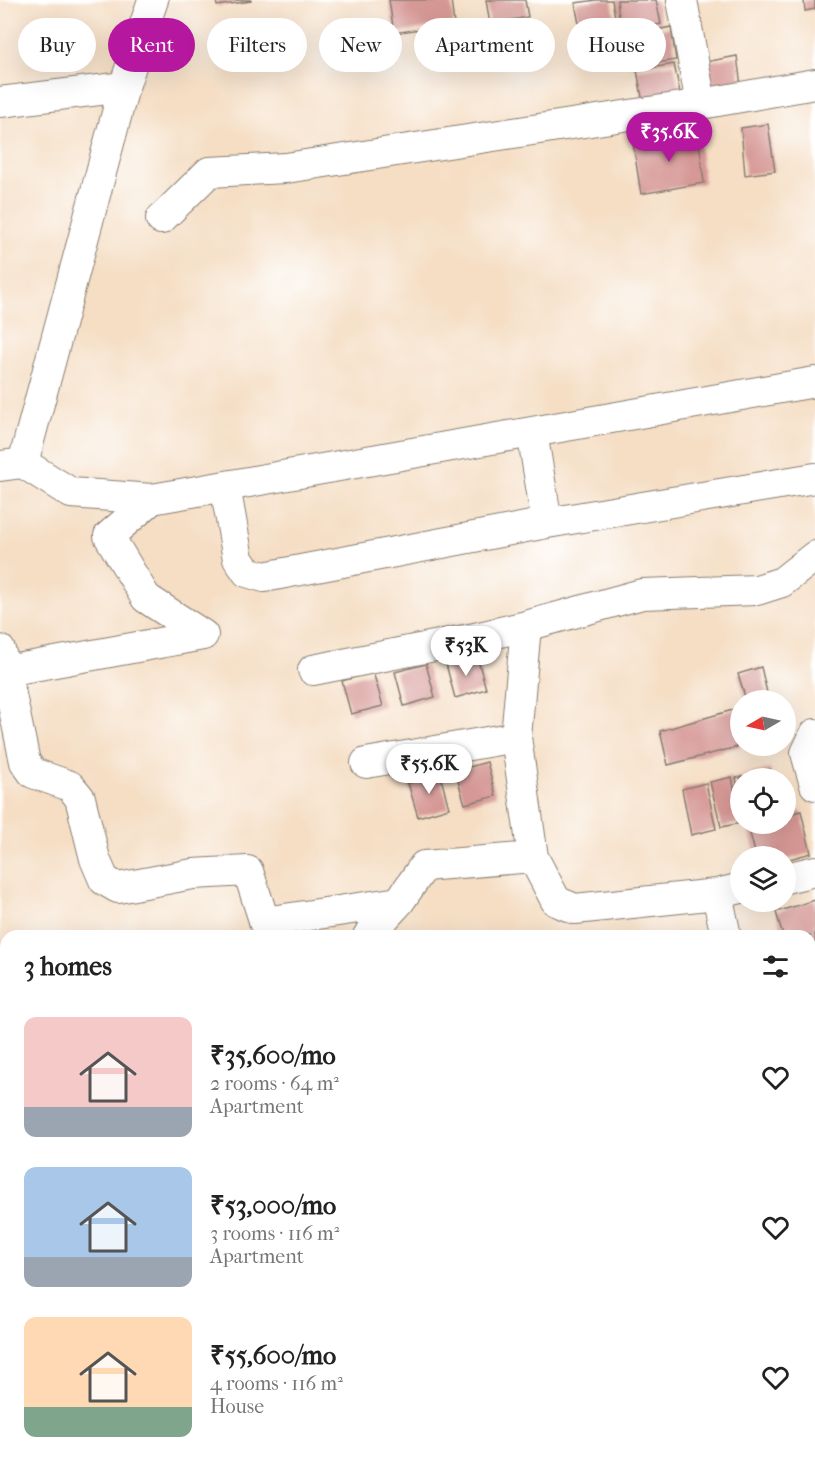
<!DOCTYPE html>
<meta charset="utf-8">
<style>
body{margin:0;font-family:"IM FELL French Canon",serif;background:#f2f2f2;color:#222;height:100vh;display:flex;flex-direction:column;font-size:22px;white-space:nowrap}
*{box-sizing:border-box;margin:0}
p{font-size:20px;color:#767676}
.icon{flex:none;width:33px;height:33px;fill:none;stroke:currentColor;stroke-width:2;stroke-linecap:round;stroke-linejoin:round}
.map{position:relative;flex:1;overflow:hidden}
.panel{position:absolute;left:0px;top:930px;width:816px;height:534px;display:flex;flex-direction:column;background:#fff;border-radius:18px 18px 0 0;box-shadow:0 6px 24px #0002}
.panel>*{flex:none}
.hud{position:absolute;left:18px;top:18px;width:780px;height:54px;display:flex;gap:12px}
.needle{width:39px;rotate:261deg}
.controls{position:absolute;left:730px;top:690px;display:grid;gap:12px}
.controls a{display:grid;place-items:center;width:66px;height:66px;border-radius:50%;background:#fff;box-shadow:0 6px 24px #0002;font-size:30px}
.price{position:absolute;translate:-50% -51px;padding:0 14px;border-radius:21px;background:#fff;color:#222;font-size:20px;line-height:39px;filter:drop-shadow(0 2px 3px #0008)}
.price::after{content:'';position:absolute;left:50%;top:36px;width:18px;height:14px;margin-left:-9px;background:inherit;clip-path:polygon(0 0,100% 0,50% 100%)}
.price.selected{background:#b5179e;color:#fff}
ul{padding:0;list-style:none}
li{display:flex;align-items:center;gap:18px;height:150px;padding:0 24px}
li span{display:grid;place-items:center;flex:none;width:168px;height:120px;border-radius:12px;color:#555}
li>.icon{margin-inline-start:auto}
span .icon{width:72px;height:72px;fill:#fffc;stroke-width:1}
li b{font-size:26px}
h2{display:flex;justify-content:space-between;align-items:center;height:72px;padding:0 24px;font-size:26px}
.chip{padding:0 21px;border-radius:27px;background:#fff;box-shadow:0 6px 24px #0002;font-size:21px;line-height:54px}
.chip.selected{background:#b5179e;color:#fff}
.map>svg:first-child{display:block}
.building{fill:#d69895}
.lines{fill:none;stroke-linecap:round;stroke-linejoin:round}
.minor-casing{stroke:#887d70;stroke-width:32}
.minor{stroke:#fff;stroke-width:30}
</style>
<div class="map">
<svg width="815" height="1464" viewBox="0 0 815 1464">
<rect width="100%" height="100%" fill="#fff"/>
<filter id="ink" filterUnits="userSpaceOnUse"><feTurbulence type="fractalNoise" baseFrequency=".0167" numOctaves="2"/><feDisplacementMap in="SourceGraphic" scale="12" xChannelSelector="R" yChannelSelector="G"/><feConvolveMatrix kernelMatrix="1 2 1 2 8 2 1 2 1" color-interpolation-filters="sRGB"/></filter>
<filter id="wash" filterUnits="userSpaceOnUse"><feTurbulence type="fractalNoise" baseFrequency=".008" numOctaves="4" result="noise"/><feDisplacementMap in="SourceGraphic" scale="24" xChannelSelector="R" yChannelSelector="G"/><feGaussianBlur stdDeviation="1.35" result="paint"/><feColorMatrix in="noise" values="0 0 0 0 0 0 0 0 0 0 0 0 0 0 0 0 0 1.4 0 .05"/><feComposite in="paint" operator="in"/></filter>
<g filter="url(#wash)">
<rect width="100%" height="100%" fill="#f5dec4"/>
<g id="blocks">
<path class="building" d="M216,0H251V1L217,6Z
M389,0H451L454,24L394,33Z
M486,0H525L528,17L490,24Z
M597,0H612L615,17L579,24L575,3Z
M617,0H656L661,24L621,33Z
M804,0H815V9L805,11Z
M671,27L676,60L632,67L627,36Z
M737,56L741,86L704,91L700,63Z
M674,64L681,97L643,103L637,70Z
M768,124L775,171L745,175L741,128Z
M698,132L704,183L641,194L633,143Z
M477,656L486,689L455,698L446,664Z
M426,664L435,697L404,706L395,672Z
M761,667L768,697L757,700H746L738,674Z
M373,672L383,706L351,714L342,681Z
M736,709L741,731V746L668,765L660,731Z
M487,762L496,796L465,804L455,771Z
M770,769L772,778H741L740,797L736,778Z
M440,774L449,808L418,817L408,783Z
M732,777L741,823L721,827L710,782Z
M706,783L716,829L691,835L682,789Z
M801,811L811,853L786,860V856H756L748,826L756,824H786V815Z
M815,900V945L810,946V936H783L776,912Z
M753,1458H807L808,1464H755Z"/>
</g>
</g>
<g filter="url(#ink)">
<use href="#blocks" fill-opacity="0" stroke="#887d70" stroke-width="1.5"/>
<g class="lines">
<defs>
<path id="minor" d="M682,0L701,104
M0,102L124,87
M161,219L209,172L286,168L701,104L815,84
M532,432L547,523
M23,463L71,493L152,499L815,382
M0,466L23,463L124,87L153,0
M225,486L238,559L247,572L264,577L547,523L815,478
M526,626L516,737L533,857L556,901L575,909L717,894L726,936
M0,650L6,671L25,762L33,773L70,786L80,798L95,859L104,880L118,888L193,874L248,871L269,936
M313,670L470,639L526,626L642,594L757,590L782,582L815,556
M6,671L203,635L146,598L109,536L152,499
M815,734L806,753L815,785
M366,763L516,737
M786,878L815,871
M717,894L741,888
M264,922L399,902
M368,936L399,902L424,866L533,857
M0,998H6
M0,1110L6,1125
M0,1171L6,1166
M810,1361L815,1387
M810,1415L815,1414
M281,1464L308,1458
M605,1464L630,1458"/>
</defs>
<use href="#minor" class="minor-casing"/>
<use href="#minor" class="minor"/>
</g>
</g>
</svg>
<div class="controls">
<a><svg class="needle" viewBox="-14 -14 28 28"><path d="M0-13l5 13h-10z" fill="#e53935"/><path d="M0 13l5-13h-10z" fill="#767676"/></svg></a>
<a><svg class="icon" aria-label="locate" viewBox="0 0 24 24"><circle cx="12" cy="12" r="6"/><path d="M12 2v4M12 18v4M2 12h4M18 12h4"/></svg></a>
<a><svg class="icon" aria-label="layers" viewBox="0 0 24 24"><path d="M12 4l9 5-9 5-9-5zM3 14l9 5 9-5"/></svg></a>
</div>
<b class="price selected" style="left:669px;top:163px">₹35.6K</b>
<b class="price" style="left:466px;top:677px">₹53K</b>
<b class="price" style="left:429px;top:795px">₹55.6K</b>
<div class="hud">
<a class="chip">Buy</a>
<a class="chip selected">Rent</a>
<a class="chip">Filters</a>
<a class="chip">New</a>
<a class="chip">Apartment</a>
<a class="chip">House</a>
</div>
<section class="panel">
<h2>3 homes<svg class="icon" aria-label="filters" viewBox="0 0 24 24"><path d="M4 7h16M4 17h16"/><circle cx="9" cy="7" r="2"/><circle cx="15" cy="17" r="2"/></svg></h2>
<ul>
<li><span style="background:linear-gradient(#f6c9c9 75%,#9aa5b1 0)"><svg class="icon" aria-label="home" viewBox="0 0 24 24"><path d="M3 11l9-7 9 7M6 9v11h12V9"/></svg></span><div><b>₹35,600/mo</b><p>2 rooms · 64 m²</p><p>Apartment</p></div><svg class="icon" aria-label="heart" viewBox="0 0 24 24"><path d="M12 20l-8-8c-3-5 5-10 8-4 3-6 11-1 8 4z"/></svg></li>
<li><span style="background:linear-gradient(#a9c7e8 75%,#9aa5b1 0)"><svg class="icon" aria-label="home" viewBox="0 0 24 24"><path d="M3 11l9-7 9 7M6 9v11h12V9"/></svg></span><div><b>₹53,000/mo</b><p>3 rooms · 116 m²</p><p>Apartment</p></div><svg class="icon" aria-label="heart" viewBox="0 0 24 24"><path d="M12 20l-8-8c-3-5 5-10 8-4 3-6 11-1 8 4z"/></svg></li>
<li><span style="background:linear-gradient(#ffd9b3 75%,#7fa58c 0)"><svg class="icon" aria-label="home" viewBox="0 0 24 24"><path d="M3 11l9-7 9 7M6 9v11h12V9"/></svg></span><div><b>₹55,600/mo</b><p>4 rooms · 116 m²</p><p>House</p></div><svg class="icon" aria-label="heart" viewBox="0 0 24 24"><path d="M12 20l-8-8c-3-5 5-10 8-4 3-6 11-1 8 4z"/></svg></li>
</ul>
</section>
</div>
